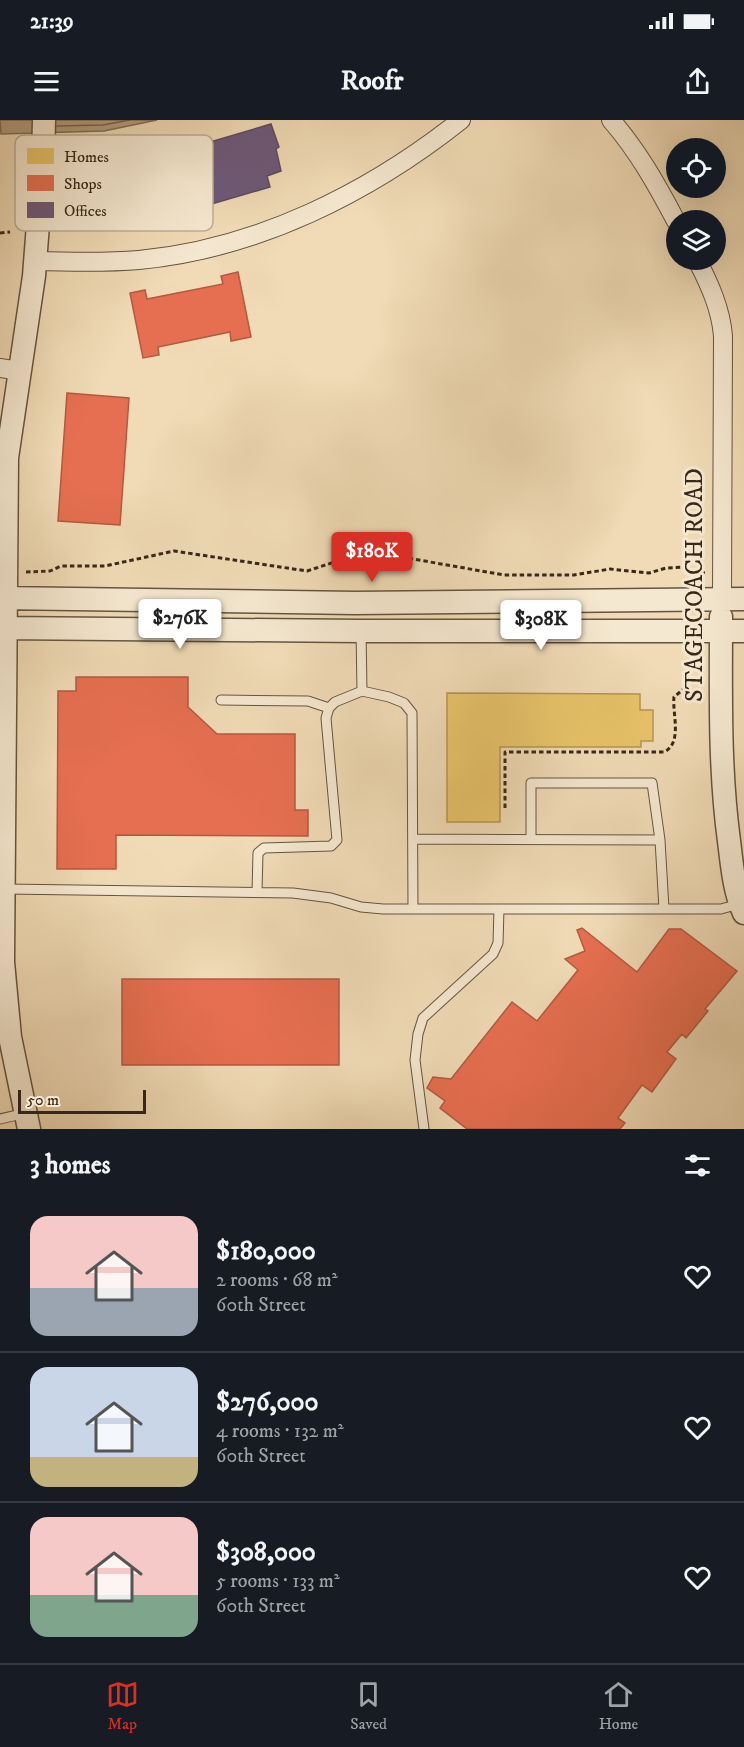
<!DOCTYPE html>
<meta charset="utf-8">
<style>
body{margin:0;font-family:"IM FELL DW Pica",serif;background:#242831;color:#f1f3f6;height:100vh;display:flex;flex-direction:column;font-size:22px;white-space:nowrap}
*{box-sizing:border-box;margin:0}
p{font-size:20px;color:#9ea1a6}
.icon{flex:none;width:33px;height:33px;fill:none;stroke:currentColor;stroke-width:2;stroke-linecap:round;stroke-linejoin:round}
.map{position:relative;height:1009px;overflow:hidden}
.drawer{display:flex;flex-direction:column;background:#171b24;flex:1}
.drawer>*{flex:none}
.tools{position:absolute;left:666px;top:18px;display:grid;gap:12px}
.tools a{display:grid;place-items:center;width:60px;height:60px;border-radius:50%;background:#171b24;box-shadow:0 6px 24px #0002;font-size:30px}
.scale{position:absolute;left:18px;bottom:15px;width:128px;box-sizing:border-box;padding-left:6px;border:3px solid #372818;border-top:0;font-size:16px;line-height:21px;white-space:nowrap;color:#372818;-webkit-text-stroke:4px #f5e8d0;paint-order:stroke}
.price{position:absolute;translate:-50% -51px;padding:0 14px;border-radius:6px;background:#fff;color:#222;font-size:20px;line-height:39px;filter:drop-shadow(0 2px 3px #0008)}
.price::after{content:'';position:absolute;left:50%;top:36px;width:18px;height:14px;margin-left:-9px;background:inherit;clip-path:polygon(0 0,100% 0,50% 100%)}
.price.on{background:#d93025;color:#fff}
ul{padding:0;list-style:none}
li{display:flex;align-items:center;gap:18px;height:150px;padding:0 30px}
li+li{border-top:2px solid #363941}
li span{display:grid;place-items:center;flex:none;width:168px;height:120px;border-radius:18px;color:#555}
li>.icon{margin-inline-start:auto}
span .icon{width:72px;height:72px;fill:#fffc;stroke-width:1}
li b{font-size:26px}
h2{display:flex;justify-content:space-between;align-items:center;height:72px;padding:0 30px;font-size:26px}
.status{display:flex;justify-content:space-between;align-items:center;height:42px;padding:0 30px;background:#171b24;direction:ltr}
.status svg{height:16px;fill:currentColor}
header{display:flex;justify-content:space-between;align-items:center;height:78px;padding:0 30px;background:#171b24;font-size:27px;font-weight:700}
.tabs{display:flex;justify-content:space-around;align-items:center;height:84px;border-top:2px solid #363941;background:#171b24;font-size:16px;color:#9ea1a6}
.tabs a{display:grid;justify-items:center;gap:3px}
.tabs .on{color:#d93025}
.map>svg:first-child{display:block}
.water{fill:#b19e80;stroke:#806f56;stroke-width:1.5}
.homes{fill:#e9c46a;stroke:#b49551;stroke-width:1.5}
.shops{fill:#e76f51;stroke:#b25a40;stroke-width:1.5}
.offices{fill:#6d597a;stroke:#5d4a5d;stroke-width:1.5}
.lines{fill:none;stroke-linecap:round;stroke-linejoin:round}
.shore{stroke:#74634c;stroke-width:1.5}
.service-casing{stroke:#655540;stroke-width:11}
.minor-casing{stroke:#655540;stroke-width:20}
.tertiary-casing{stroke:#655540;stroke-width:25}
.path{stroke:#372818;stroke-width:3;stroke-dasharray:4.5 3;stroke-linecap:butt}
.service{stroke:#f5e8d0;stroke-width:9}
.minor{stroke:#f5e8d0;stroke-width:18}
.tertiary{stroke:#f5e8d0;stroke-width:22}
.labels{text-anchor:middle;dominant-baseline:central;stroke-width:6;stroke-linejoin:round;paint-order:stroke}
.street-label{font-size:24px;fill:#372818;stroke:#f5e8d0}
.key{fill:#f5e8d0;stroke:#bcae99;stroke-width:1.5}
.key-label{font-size:16px;fill:#372818}
</style>
<div class="status"><b>21:39</b><svg viewBox="0 0 49 12"><path d="M0 12V9h3v3zM5 12V6h3v6zM10 12V3h3v9zM15 12V0h3v12zM26 1h20v11H26zM47 4h2v5h-2z"/></svg></div>
<header><svg class="icon" aria-label="menu" viewBox="0 0 24 24"><path d="M4 6h16M4 12h16M4 18h16"/></svg>Roofr<svg class="icon" aria-label="share" viewBox="0 0 24 24"><path d="M12 15V3M7 8l5-5 5 5M5 13v7h14v-7"/></svg></header>
<div class="map">
<svg width="744" height="1009" viewBox="0 0 744 1009">
<rect width="100%" height="100%" fill="#f0dbb6"/>
<filter id="stains"><feTurbulence type="fractalNoise" baseFrequency=".00333" numOctaves="4"/><feColorMatrix values="0 0 0 0 .2 0 0 0 0 .09 0 0 0 0 .02 0 0 0 .5 -.17"/></filter>
<radialGradient id="worn" r=".72"><stop offset=".6" stop-color="#630" stop-opacity="0"/><stop offset="1" stop-color="#630" stop-opacity=".3"/></radialGradient>
<path class="water" d="M0,0H157L104,11L1,14Z"/>
<path class="homes" d="M447,573L640,574V590H653V621H641V627H500V702H447Z"/>
<path class="shops" d="M238,152L251,217L231,221L230,212L158,227L159,235L143,238L130,173L145,170L147,179L223,164L221,156Z
M67,273L129,278L120,405L58,401Z
M76,557H188V587L217,614H295V690H308V716L116,715V749H57L58,571H76Z
M582,808L637,852L669,809H681L737,851L705,889L708,891L686,918L682,914L667,932L676,939L652,972L642,965L618,998L625,1003L620,1009H467L440,988L445,981L427,968L433,957L451,959L512,882L537,901L578,850L565,839L585,831L577,810Z
M122,859H339V945H122Z"/>
<path class="offices" d="M271,4L279,27L276,29L281,51L267,56L270,67L191,90L100,106L91,58L139,51L137,36L183,30Z"/>
<g class="lines">
<path class="shore" d="M57,6L103,5L130,0"/>
<defs>
<path id="service" d="M361,511L362,571
M221,580L308,581L329,588
M414,719L660,720L664,789
M531,719V663H652L660,720
M5,769L293,773L331,778L361,787L383,789H721L739,784
M257,772L258,733L264,728L331,726L337,720L326,598L329,588L335,582L362,571L389,577L404,583L412,593L413,789
M0,999L26,993
M424,1009L415,940L418,914L423,898L493,834L498,823L499,789"/>
<path id="minor" d="M611,0C638,31 657,65 676,101
M697,140C709,163 721,189 723,216L722,479
M35,141C70,142 105,143 139,140C257,129 369,73 461,0
M0,248L19,251"/>
<path id="tertiary" d="M0,478L355,483L744,479
M721,497C721,572 719,647 729,721C732,745 734,771 744,793
M0,508L361,511H744
M29,1009L10,917L3,842L7,338L34,156L43,40L44,0"/>
</defs>
<use href="#service" class="service-casing"/>
<use href="#minor" class="minor-casing"/>
<use href="#tertiary" class="tertiary-casing"/>
<path class="path" d="M0,113L10,112
M26,452L50,451L61,446H105L174,431L307,451L359,434L379,433L504,455H574L610,449L649,453L666,448L688,447L693,453H705
M505,688V632H664C683,623 672,593 674,577L686,567"/>
<use href="#service" class="service"/>
<use href="#minor" class="minor"/>
<use href="#tertiary" class="tertiary"/>
</g>
<g class="labels">
<g class="street-label">
<text transform="translate(695 465) rotate(-90)">STAGECOACH ROAD</text>
</g>
</g>
<rect x="15" y="15" width="198" height="96" rx="9" class="key"/>
<rect x="27" y="28" width="27" height="16" fill="#e9c46a"/>
<rect x="27" y="55" width="27" height="16" fill="#e76f51"/>
<rect x="27" y="82" width="27" height="16" fill="#6d597a"/>
<g class="key-label">
<text x="64" y="42">Homes</text>
<text x="64" y="69">Shops</text>
<text x="64" y="96">Offices</text>
</g>
<rect width="100%" height="100%" filter="url(#stains)"/>
<rect width="100%" height="100%" fill="url(#worn)"/>
</svg>
<div class="tools">
<a><svg class="icon" aria-label="locate" viewBox="0 0 24 24"><circle cx="12" cy="12" r="6"/><path d="M12 2v4M12 18v4M2 12h4M18 12h4"/></svg></a>
<a><svg class="icon" aria-label="layers" viewBox="0 0 24 24"><path d="M12 4l9 5-9 5-9-5zM3 14l9 5 9-5"/></svg></a>
</div>
<div class="scale">50 m</div>
<b class="price on" style="left:372px;top:463px">$180K</b>
<b class="price" style="left:180px;top:530px">$276K</b>
<b class="price" style="left:541px;top:531px">$308K</b>
</div>
<section class="drawer">
<h2>3 homes<svg class="icon" aria-label="filters" viewBox="0 0 24 24"><path d="M4 7h16M4 17h16"/><circle cx="9" cy="7" r="2"/><circle cx="15" cy="17" r="2"/></svg></h2>
<ul>
<li><span style="background:linear-gradient(#f6c9c9 60%,#9aa5b1 0)"><svg class="icon" aria-label="home" viewBox="0 0 24 24"><path d="M3 11l9-7 9 7M6 9v11h12V9"/></svg></span><div><b>$180,000</b><p>2 rooms · 68 m²</p><p>60th Street</p></div><svg class="icon" aria-label="heart" viewBox="0 0 24 24"><path d="M12 20l-8-8c-3-5 5-10 8-4 3-6 11-1 8 4z"/></svg></li>
<li><span style="background:linear-gradient(#c9d6e8 75%,#c2b280 0)"><svg class="icon" aria-label="home" viewBox="0 0 24 24"><path d="M3 11l9-7 9 7M6 9v11h12V9"/></svg></span><div><b>$276,000</b><p>4 rooms · 132 m²</p><p>60th Street</p></div><svg class="icon" aria-label="heart" viewBox="0 0 24 24"><path d="M12 20l-8-8c-3-5 5-10 8-4 3-6 11-1 8 4z"/></svg></li>
<li><span style="background:linear-gradient(#f6c9c9 65%,#7fa58c 0)"><svg class="icon" aria-label="home" viewBox="0 0 24 24"><path d="M3 11l9-7 9 7M6 9v11h12V9"/></svg></span><div><b>$308,000</b><p>5 rooms · 133 m²</p><p>60th Street</p></div><svg class="icon" aria-label="heart" viewBox="0 0 24 24"><path d="M12 20l-8-8c-3-5 5-10 8-4 3-6 11-1 8 4z"/></svg></li>
</ul>
</section>
<nav class="tabs">
<a class="on"><svg class="icon" aria-label="map" viewBox="0 0 24 24"><path d="M3 6l6-2 6 2 6-2v14l-6 2-6-2-6 2zM9 4v14M15 6v14"/></svg>Map</a>
<a><svg class="icon" aria-label="saved" viewBox="0 0 24 24"><path d="M7 4h10v16l-5-4-5 4z"/></svg>Saved</a>
<a><svg class="icon" aria-label="home" viewBox="0 0 24 24"><path d="M3 11l9-7 9 7M6 9v11h12V9"/></svg>Home</a>
</nav>
